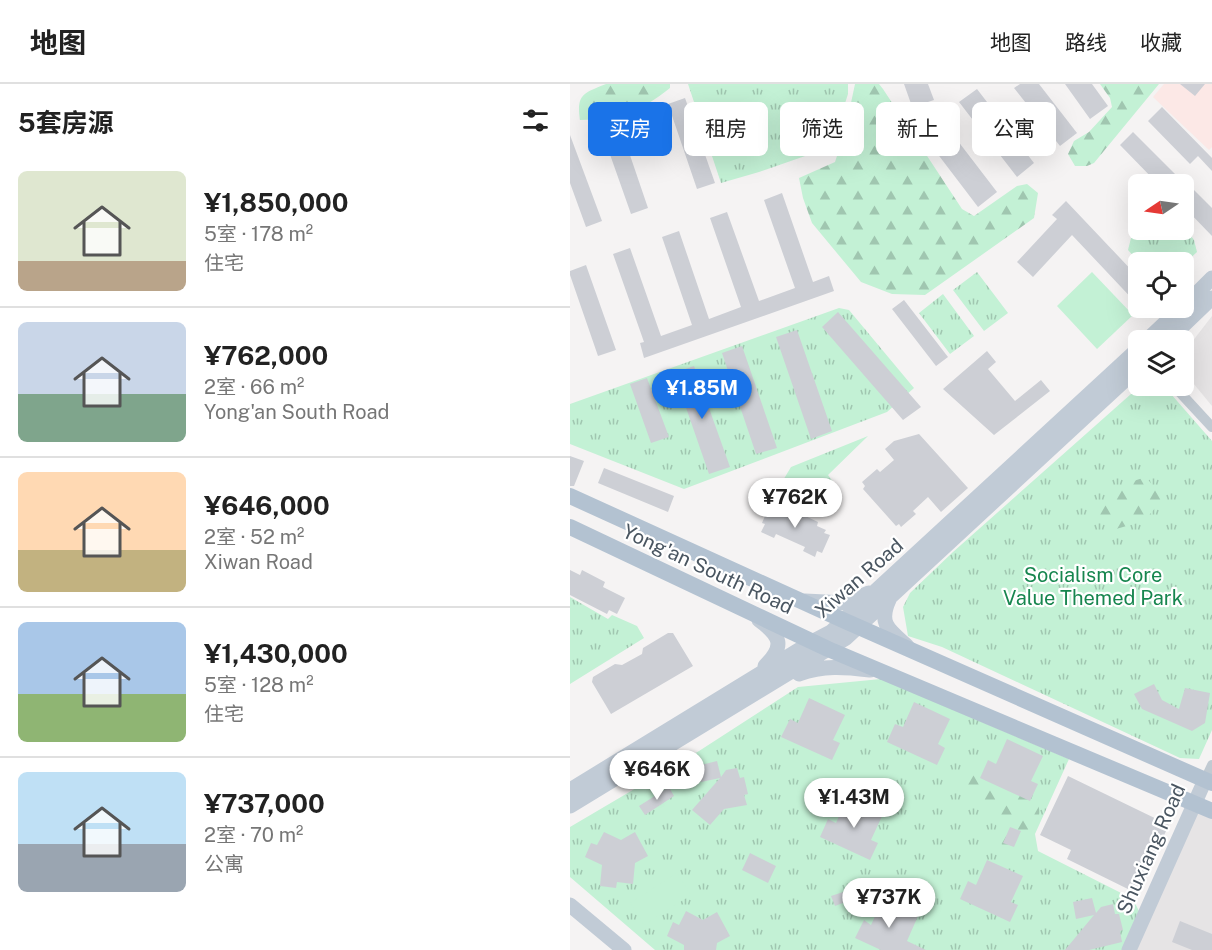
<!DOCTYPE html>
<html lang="zh">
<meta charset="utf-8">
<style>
body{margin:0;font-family:"Public Sans","Noto Sans SC",sans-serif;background:#f6f6f6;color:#222;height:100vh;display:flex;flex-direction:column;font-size:22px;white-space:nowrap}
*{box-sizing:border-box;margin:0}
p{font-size:20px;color:#767676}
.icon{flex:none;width:33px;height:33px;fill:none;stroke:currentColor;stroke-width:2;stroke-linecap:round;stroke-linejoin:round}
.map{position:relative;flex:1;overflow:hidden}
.details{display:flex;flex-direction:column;background:#fff;width:570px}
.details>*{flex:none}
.top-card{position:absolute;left:18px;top:18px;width:534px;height:54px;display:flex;gap:12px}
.needle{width:39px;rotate:257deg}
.buttons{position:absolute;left:558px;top:90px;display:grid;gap:12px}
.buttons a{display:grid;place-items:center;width:66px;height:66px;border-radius:9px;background:#fff;box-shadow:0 6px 24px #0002;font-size:30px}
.price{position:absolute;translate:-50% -51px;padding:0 14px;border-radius:21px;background:#fff;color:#222;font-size:20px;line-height:39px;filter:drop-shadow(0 2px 3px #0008)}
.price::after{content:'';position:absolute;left:50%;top:36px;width:18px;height:14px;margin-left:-9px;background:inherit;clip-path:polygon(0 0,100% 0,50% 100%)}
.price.current{background:#1a73e8;color:#fff}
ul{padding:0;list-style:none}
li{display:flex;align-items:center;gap:18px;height:150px;padding:0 18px}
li+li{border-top:2px solid #e0e0e0}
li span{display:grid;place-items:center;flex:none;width:168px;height:120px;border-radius:9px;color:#555}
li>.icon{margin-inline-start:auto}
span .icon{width:72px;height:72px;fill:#fffc;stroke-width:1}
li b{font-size:26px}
h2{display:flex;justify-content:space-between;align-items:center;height:72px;padding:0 18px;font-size:26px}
.tag{padding:0 21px;border-radius:9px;background:#fff;box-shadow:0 6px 24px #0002;font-size:21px;line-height:54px}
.tag.current{background:#1a73e8;color:#fff}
header{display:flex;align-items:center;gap:36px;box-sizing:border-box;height:84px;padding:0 30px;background:#fff;border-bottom:2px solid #e0e0e0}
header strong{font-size:28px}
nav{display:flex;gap:33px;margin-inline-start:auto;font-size:21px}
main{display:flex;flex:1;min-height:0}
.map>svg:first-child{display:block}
.education{fill:#e6e4e5}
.medical{fill:#fce8e6}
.grass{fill:url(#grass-tufts)}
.forest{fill:url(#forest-firs)}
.pitch{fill:#c3f1d5}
.building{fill:#cdcfd5}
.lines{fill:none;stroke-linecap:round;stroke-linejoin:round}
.street{stroke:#c1cad2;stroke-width:10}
.secondary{stroke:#c1cbd6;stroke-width:15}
.primary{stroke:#b3c2d1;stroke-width:16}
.labels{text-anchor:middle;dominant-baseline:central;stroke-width:4.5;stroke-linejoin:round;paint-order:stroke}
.street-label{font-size:20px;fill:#4a5661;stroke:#fff}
.park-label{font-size:20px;fill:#17864f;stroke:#fff}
</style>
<header>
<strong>地图</strong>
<nav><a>地图</a><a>路线</a><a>收藏</a></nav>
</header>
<main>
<section class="details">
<h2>5套房源<svg class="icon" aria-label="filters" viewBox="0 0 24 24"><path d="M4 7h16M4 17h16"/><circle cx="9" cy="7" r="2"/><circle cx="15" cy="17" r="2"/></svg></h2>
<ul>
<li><span style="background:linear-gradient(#dfe7d0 75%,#b9a48a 0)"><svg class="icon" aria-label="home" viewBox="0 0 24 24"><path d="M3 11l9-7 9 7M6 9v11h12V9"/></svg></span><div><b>¥1,850,000</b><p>5室 · 178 m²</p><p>住宅</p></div></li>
<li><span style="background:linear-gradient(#c9d6e8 60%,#7fa58c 0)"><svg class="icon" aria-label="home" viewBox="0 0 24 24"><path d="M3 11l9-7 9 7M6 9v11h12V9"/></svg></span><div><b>¥762,000</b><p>2室 · 66 m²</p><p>Yong'an South Road</p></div></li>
<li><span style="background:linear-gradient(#ffd9b3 65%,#c2b280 0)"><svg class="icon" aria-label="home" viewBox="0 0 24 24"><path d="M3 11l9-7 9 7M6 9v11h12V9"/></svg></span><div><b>¥646,000</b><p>2室 · 52 m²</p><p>Xiwan Road</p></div></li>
<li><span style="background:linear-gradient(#a9c7e8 60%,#8fb573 0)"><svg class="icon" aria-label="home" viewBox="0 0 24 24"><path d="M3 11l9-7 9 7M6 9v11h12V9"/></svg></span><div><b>¥1,430,000</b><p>5室 · 128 m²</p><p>住宅</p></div></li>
<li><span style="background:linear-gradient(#bfe0f5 60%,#9aa5b1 0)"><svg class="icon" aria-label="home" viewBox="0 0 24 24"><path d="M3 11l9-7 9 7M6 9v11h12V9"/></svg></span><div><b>¥737,000</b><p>2室 · 70 m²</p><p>公寓</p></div></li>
</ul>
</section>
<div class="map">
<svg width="642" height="866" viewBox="0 0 642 866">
<defs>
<pattern id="grass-tufts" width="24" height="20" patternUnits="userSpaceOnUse" patternTransform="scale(1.5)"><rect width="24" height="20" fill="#c3f1d5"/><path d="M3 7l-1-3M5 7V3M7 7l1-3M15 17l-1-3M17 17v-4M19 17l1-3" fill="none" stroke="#a0c6b0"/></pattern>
<pattern id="forest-firs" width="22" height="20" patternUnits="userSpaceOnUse" patternTransform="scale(1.5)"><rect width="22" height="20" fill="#c3f1d5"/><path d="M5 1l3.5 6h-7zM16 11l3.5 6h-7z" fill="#a0c6b0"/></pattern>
</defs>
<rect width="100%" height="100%" fill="#f5f3f3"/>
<path class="education" d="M642,232V322L619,294L614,274L615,267Z
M625,719L642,727V866H559Z"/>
<path class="medical" d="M594,0H642V63L639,66L583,13Z"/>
<path class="grass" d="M118,0H278V10L261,63L189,88L151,99Z
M614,142L624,156L627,168L614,180L569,178L558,166L561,154L570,146H614Z
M407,188L438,229L414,247L383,206Z
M373,210L404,252L380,270L349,229Z
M269,224L279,226L344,304L317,328L114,405L0,360V320Z
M570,302H594L642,357V646L629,675L610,674L372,563L338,552L333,523L340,509L383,468Z
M298,352L258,391L266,402C247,413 229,423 212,405V398L221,383Z
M0,513L38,535L42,531L67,542L74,554L0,600Z
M311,595L499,675L465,750L468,767L563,815L570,829L553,866H85L0,793V743L129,667L228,603Z"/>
<path class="forest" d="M36,0H100V4C70,28 49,35 10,36C6,10 14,9 36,0Z
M285,0H309L313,5L392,125L404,132L447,102L457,100L468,109L464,134L355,211L322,210L291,198L242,139L233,114L229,94L265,78L275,47Z
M530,0H589L524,79L517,82H505L498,70L504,57L519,48L542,23L540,14Z
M576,393L593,415L574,437L546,445L521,430L554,400Z
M401,685H406L467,718C474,733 463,746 460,762C418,778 436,743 419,729C406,718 396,719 385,703L393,689Z"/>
<path class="pitch" d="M522,188L563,231L527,265L487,222Z
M107,789L121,811L74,841L60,819Z"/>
<path class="building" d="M334,0H358L364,16L358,18L427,108L408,123L341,35L345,31Z
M450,0H469L507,49L490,62L444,4Z
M495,0H522L538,22L520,35Z
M610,0H635L625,12Z
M407,5L464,79L447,93L389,18Z
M115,14L145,99L127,105L98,20Z
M592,23L642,74V87L628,72L620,80L578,37Z
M49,39L78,124L61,130L31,45Z
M563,48L606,91L595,100H588L550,61Z
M0,51L32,137L16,143L0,99Z
M619,101L642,124V152L614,123V106Z
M212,109L243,198L259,192L264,207L74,274L70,259L74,258L43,170L60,164L91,252L122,241L92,153L109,147L139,235L171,223L140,134L157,128L189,217L225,204L194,116Z
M496,117L568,193V221L502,151L463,193L447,178L487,135L482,131Z
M16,181L46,266L28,272L0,191V187Z
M334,216L378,273L366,282L322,225Z
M268,228L351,323L333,336L252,243Z
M227,246L262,347L241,355L206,253Z
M172,262L207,364L186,370L152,269Z
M417,267L426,278L418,285L445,317L471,296L480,307L424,351L373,305Z
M124,282L160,383L139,390L104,289Z
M77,294L99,353L81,359L60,300Z
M349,350L398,404L371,428L358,413L343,427L346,430L331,443L329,440L326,442L293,405L295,402L292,398L307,385L310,388L324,376L315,365L324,357Z
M0,372L14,377L4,402H0Z
M34,384L104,412L98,428L28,399Z
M200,420L212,425L214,422L248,438L247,442L256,446L254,449L260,451L252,469L247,467L245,473L233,467L235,463L206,450L204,454L191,448L195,440L192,439Z
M0,486L10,491L12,486L35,498L33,503L55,514L47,530L39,526L37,530L0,511Z
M98,549H103L123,582L41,630L22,598L23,593L45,580L52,581L72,570L73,564Z
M584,600L592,616L609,625L615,604L640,609L635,639L622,647L572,625L564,610Z
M239,614L275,631L263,656L270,659L262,676L211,653L220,635L228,639Z
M344,618L380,635L368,660L375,664L367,681L317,658L325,640L333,643Z
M437,655L473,672L461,697L468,700L460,717L410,694L418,676L426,680Z
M147,677L151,693L156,686L167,684L170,694L174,693L178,710L174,711L177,721L154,725L140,741L122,726L150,694L131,698L127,682Z
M498,692L599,741L566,809L497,775L501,766L470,751Z
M99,703L104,712L75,731L69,722Z
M277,714L313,730L301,756L308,759L300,776L250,753L258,735L266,739Z
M440,743L451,747L444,763L433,759Z
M34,748L51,756L65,748L78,772L65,779L63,800L47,798L46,804L30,802L32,781L15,773L21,759L27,761Z
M180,769L206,782L198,799L172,786Z
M417,776L453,792L441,818L448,821L440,838L390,815L398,797L406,801Z
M288,803L291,812L265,822L261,812Z
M522,814L526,829L531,823L543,820L545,830H549L553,846L550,847L552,858L519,866H495L524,831L506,835L503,818Z
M313,815L348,832L337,857L356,866H311L285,854L294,836L301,841Z
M116,827L133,836L147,828L160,852L147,859L146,866H114V861L97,852L103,838L109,841Z
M610,837L642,850V866H622L602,858Z"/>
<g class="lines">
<path class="street" d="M604,302L642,343
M635,696L642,681"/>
<path class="secondary" d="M614,222L642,194
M577,256L611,224
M598,256L642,214
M319,516C308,540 319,546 337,562
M235,517L275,519L299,509
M189,536C211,552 215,562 195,582
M229,590C253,581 275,583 300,586
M0,706L242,558L261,548L568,265
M0,722L276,554L568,284
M0,821L54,866
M559,866L635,696"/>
<path class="primary" d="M0,412L275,537L642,699
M0,443L258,565L642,727"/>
</g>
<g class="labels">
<g class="street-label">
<text transform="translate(138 485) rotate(25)">Yong'an South Road</text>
<text transform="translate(289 494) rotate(-41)">Xiwan Road</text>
<text transform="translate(581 765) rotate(-66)">Shuxiang Road</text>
</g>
<g class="park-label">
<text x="523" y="491">Socialism Core<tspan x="523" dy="23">Value Themed Park</tspan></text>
</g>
</g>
</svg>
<div class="buttons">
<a><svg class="needle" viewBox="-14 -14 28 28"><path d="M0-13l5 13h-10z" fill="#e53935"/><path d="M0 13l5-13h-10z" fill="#767676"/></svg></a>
<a><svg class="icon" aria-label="locate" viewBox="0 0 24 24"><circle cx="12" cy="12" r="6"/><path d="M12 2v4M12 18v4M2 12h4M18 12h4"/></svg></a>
<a><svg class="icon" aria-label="layers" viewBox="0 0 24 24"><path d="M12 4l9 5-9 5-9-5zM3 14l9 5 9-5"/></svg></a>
</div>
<b class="price current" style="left:132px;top:336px">¥1.85M</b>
<b class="price" style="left:225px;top:445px">¥762K</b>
<b class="price" style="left:87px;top:717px">¥646K</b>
<b class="price" style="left:284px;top:745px">¥1.43M</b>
<b class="price" style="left:319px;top:845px">¥737K</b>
<div class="top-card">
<a class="tag current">买房</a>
<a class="tag">租房</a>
<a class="tag">筛选</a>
<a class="tag">新上</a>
<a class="tag">公寓</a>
</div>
</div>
</main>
